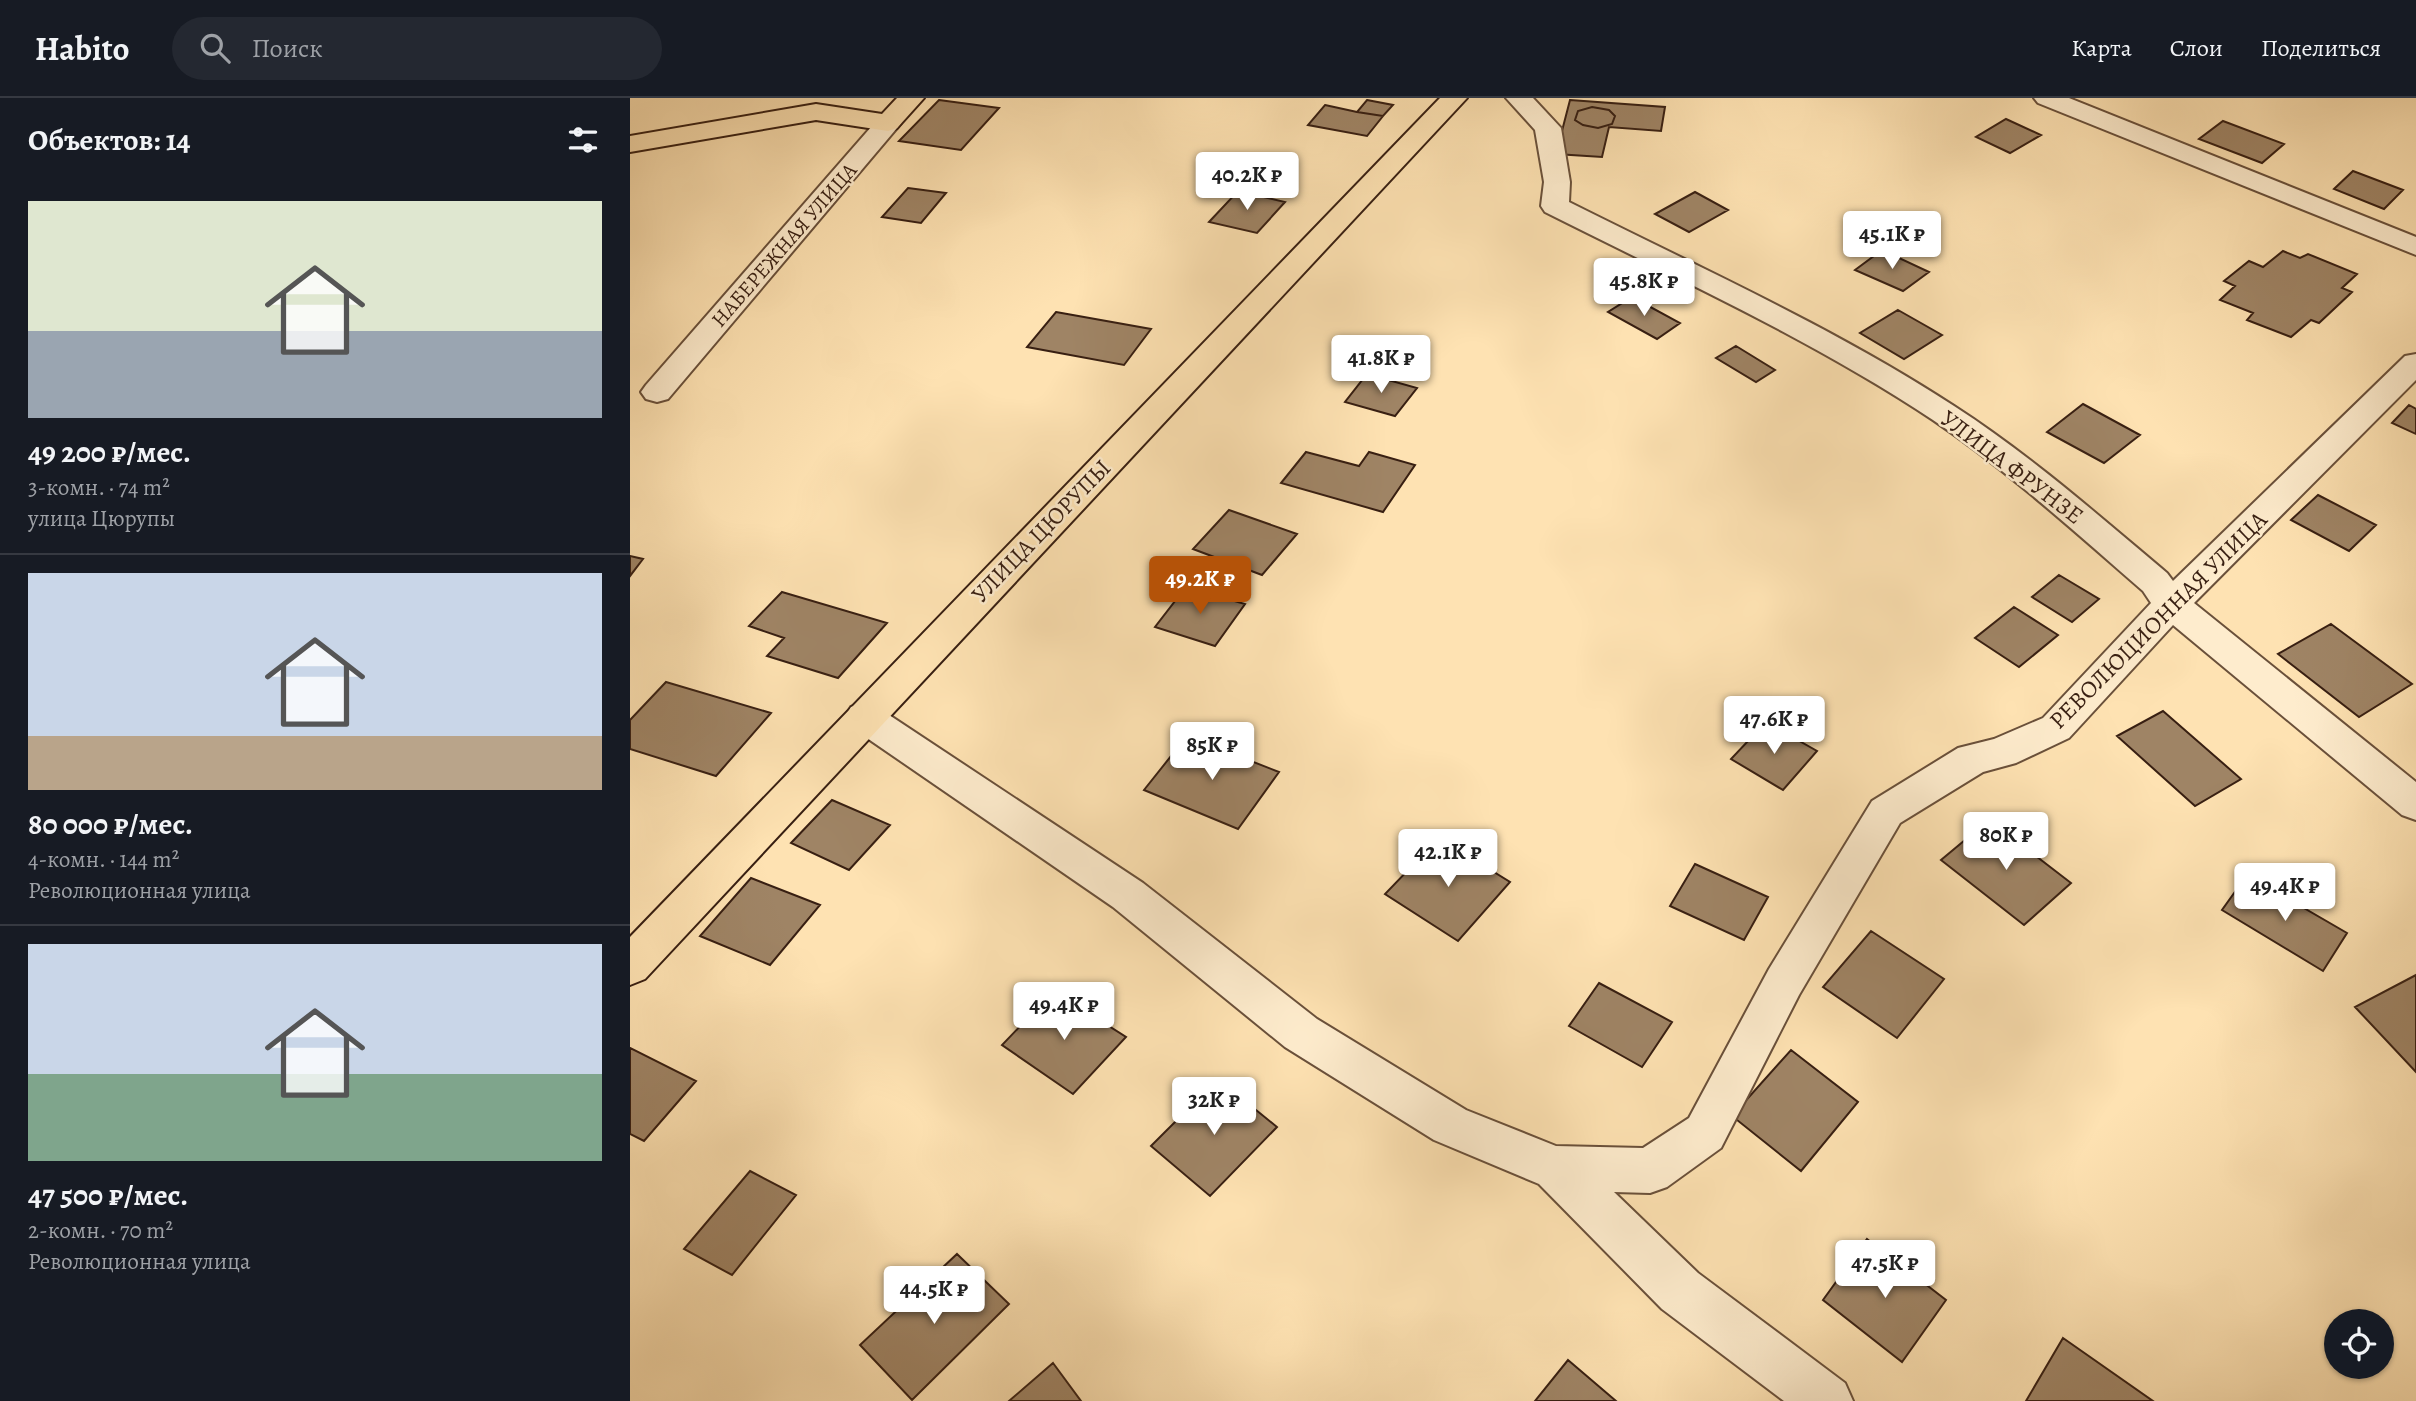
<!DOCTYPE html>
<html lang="ru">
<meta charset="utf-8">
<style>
body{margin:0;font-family:Alegreya,serif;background:#242831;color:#f1f3f6;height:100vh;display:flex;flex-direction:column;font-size:26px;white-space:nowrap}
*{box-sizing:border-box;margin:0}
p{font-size:23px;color:#9ea1a6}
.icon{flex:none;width:38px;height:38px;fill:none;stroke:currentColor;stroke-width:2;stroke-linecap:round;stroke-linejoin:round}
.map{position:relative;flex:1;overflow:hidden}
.details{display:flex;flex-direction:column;background:#171b24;width:630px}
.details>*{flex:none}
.fabs{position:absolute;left:1694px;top:1211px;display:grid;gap:14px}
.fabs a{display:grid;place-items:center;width:70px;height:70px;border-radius:50%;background:#171b24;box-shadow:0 2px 5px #0004;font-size:35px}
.price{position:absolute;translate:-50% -60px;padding:0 16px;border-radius:7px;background:#fff;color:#222;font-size:23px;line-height:46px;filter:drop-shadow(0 2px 4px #0008)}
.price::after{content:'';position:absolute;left:50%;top:42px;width:21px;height:16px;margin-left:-10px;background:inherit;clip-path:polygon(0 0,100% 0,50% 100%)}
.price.on{background:#b45309;color:#fff}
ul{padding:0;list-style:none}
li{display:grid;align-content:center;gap:14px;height:371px;padding:0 28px}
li+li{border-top:2px solid #363941}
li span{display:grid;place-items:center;height:217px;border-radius:0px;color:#555}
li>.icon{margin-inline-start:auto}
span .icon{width:126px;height:126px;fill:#fffc;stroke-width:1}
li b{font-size:30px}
h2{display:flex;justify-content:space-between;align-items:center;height:84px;padding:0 28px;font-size:30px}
header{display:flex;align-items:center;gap:42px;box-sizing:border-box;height:98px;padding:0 35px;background:#171b24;border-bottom:2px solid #363941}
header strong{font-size:33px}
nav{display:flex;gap:38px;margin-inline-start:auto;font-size:24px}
.search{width:490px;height:63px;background:#242831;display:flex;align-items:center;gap:18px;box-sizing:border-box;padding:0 24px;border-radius:38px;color:#9ea1a6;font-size:26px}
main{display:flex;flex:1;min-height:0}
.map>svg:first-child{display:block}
.building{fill:#9f8465;stroke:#381f12;stroke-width:2}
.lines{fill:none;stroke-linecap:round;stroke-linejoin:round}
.minor-casing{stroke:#6a503a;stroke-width:4}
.major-casing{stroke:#381f12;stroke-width:4}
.minor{fill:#feeccd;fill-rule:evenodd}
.major{fill:#fee2b2;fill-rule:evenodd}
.labels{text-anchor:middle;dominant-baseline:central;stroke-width:5;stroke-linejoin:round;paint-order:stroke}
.far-street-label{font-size:21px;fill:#381f12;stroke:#feeccd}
.street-label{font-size:24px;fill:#381f12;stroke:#feeccd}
</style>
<header>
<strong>Habito</strong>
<div class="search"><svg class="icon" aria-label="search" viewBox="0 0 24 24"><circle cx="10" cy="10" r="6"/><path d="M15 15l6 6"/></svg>Поиск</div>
<nav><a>Карта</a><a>Слои</a><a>Поделиться</a></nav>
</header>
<main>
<section class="details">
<h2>Объектов: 14<svg class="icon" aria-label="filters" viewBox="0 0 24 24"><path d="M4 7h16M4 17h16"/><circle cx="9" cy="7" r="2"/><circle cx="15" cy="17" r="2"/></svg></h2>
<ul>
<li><span style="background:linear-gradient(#dfe7d0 60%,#9aa5b1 0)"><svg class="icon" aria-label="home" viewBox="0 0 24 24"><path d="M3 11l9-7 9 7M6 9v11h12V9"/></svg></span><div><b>49 200 ₽/мес.</b><p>3-комн. · 74 m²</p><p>улица Цюрупы</p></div></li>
<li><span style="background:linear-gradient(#c9d6e8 75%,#b9a48a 0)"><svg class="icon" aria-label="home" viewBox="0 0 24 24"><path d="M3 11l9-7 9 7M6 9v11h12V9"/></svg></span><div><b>80 000 ₽/мес.</b><p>4-комн. · 144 m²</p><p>Революционная улица</p></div></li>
<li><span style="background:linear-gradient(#c9d6e8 60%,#7fa58c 0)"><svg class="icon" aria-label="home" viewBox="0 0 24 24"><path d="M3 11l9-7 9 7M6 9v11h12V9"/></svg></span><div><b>47 500 ₽/мес.</b><p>2-комн. · 70 m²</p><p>Революционная улица</p></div></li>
</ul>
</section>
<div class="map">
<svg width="1786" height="1303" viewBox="0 0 1786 1303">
<rect width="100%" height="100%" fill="#fee2b2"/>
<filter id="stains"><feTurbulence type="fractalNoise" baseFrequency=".00286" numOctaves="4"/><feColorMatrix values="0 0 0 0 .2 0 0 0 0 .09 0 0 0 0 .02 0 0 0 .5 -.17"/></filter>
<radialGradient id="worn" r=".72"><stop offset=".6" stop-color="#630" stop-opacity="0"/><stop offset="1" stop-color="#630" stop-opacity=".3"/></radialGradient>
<path class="building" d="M309,2L369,10L331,52L269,43Z
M737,2L763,7L753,18L727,14Z
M940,2L1035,9L1031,33L979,29L972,59L926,56Z
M695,7L727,14L753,18L737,38L678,27Z
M962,9L979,12L985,18L982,26L968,30L953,27L945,22L948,13Z
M1376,21L1411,37L1380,55L1346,39Z
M1593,23L1654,46L1632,65L1569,41Z
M1723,73L1773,92L1754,111L1704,91Z
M278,90L316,95L291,125L252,119Z
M608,93L655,104L627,135L579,124Z
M1065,94L1098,112L1059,134L1025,116Z
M1252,152L1299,174L1273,193L1225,172Z
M1653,153L1670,160L1678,156L1727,176L1712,190L1722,194L1689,225L1681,222L1661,239L1617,222L1623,215L1590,202L1605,188L1594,183L1619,163L1633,169Z
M1002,199L1050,225L1027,241L978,214Z
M1268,212L1312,237L1274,261L1230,235Z
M426,214L521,231L494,267L397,249Z
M1106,248L1145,272L1126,284L1086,260Z
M737,276L787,290L765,318L715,304Z
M1453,306L1510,337L1474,365L1417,334Z
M1779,307L1786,311V336L1762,325Z
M676,354L729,368L739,354L785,367L753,414L651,385Z
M1688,397L1746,427L1719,453L1661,422Z
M599,412L667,436L632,477L563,451Z
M0,458L13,461L0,478Z
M1429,477L1469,501L1442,524L1402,499Z
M556,489L615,506L585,548L525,529Z
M152,494L257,525L208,580L137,558L154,540L119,528Z
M1384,509L1428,537L1389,569L1345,540Z
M1701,526L1782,586L1729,619L1648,556Z
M36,584L141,615L86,678L0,651V622Z
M1533,613L1611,681L1565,708L1487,638Z
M1136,624L1187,653L1153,692L1101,661Z
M557,638L649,674L608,731L514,692Z
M202,702L260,727L219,772L161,745Z
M1359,722L1441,785L1394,827L1311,762Z
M809,740L880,784L828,843L755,796Z
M1065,766L1138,799L1114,842L1040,808Z
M1617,777L1717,835L1693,873L1592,812Z
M121,780L190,807L140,867L70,838Z
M1241,833L1314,881L1267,940L1193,889Z
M1786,877V974L1725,909Z
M969,885L1042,924L1012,969L939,928Z
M424,893L496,939L443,996L372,947Z
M0,950L66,983L14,1043L0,1036Z
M1161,952L1228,1004L1171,1073L1102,1018Z
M588,981L647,1029L580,1098L521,1048Z
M120,1073L166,1097L102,1177L54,1151Z
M1237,1141L1316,1202L1272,1264L1193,1202Z
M327,1156L379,1206L282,1302L230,1247Z
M1433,1240L1523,1303H1396Z
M938,1262L986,1303H905Z
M423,1265L451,1303H379Z"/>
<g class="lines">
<defs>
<path id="minor" d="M876,0H903L931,30L940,84L939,104C1068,169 1203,229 1324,308C1400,357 1468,417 1537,475L1543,483L1775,258L1786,256V282L1564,505L1786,684V722L1772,717L1543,527L1439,640L1386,665L1353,674L1270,725L1169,897L1091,1050L1037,1089L1020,1095L984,1094L1068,1175L1215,1285L1223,1303H1154L1032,1211L909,1086L804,1042L655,949L483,809L221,629L215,619L221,609L234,605L247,609L513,785L687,921L836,1012L926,1048L1013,1050L1059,1020L1139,871L1242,703L1328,650L1364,641L1413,620L1521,505L1513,493C1445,434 1378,373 1303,322C1181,241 1046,180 915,114L911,108L914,84L905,32Z
M1404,0H1439L1786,139V157L1408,5Z
M258,17L267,20L271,25L267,30L38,301L27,304L16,301L11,294L16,287L249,20Z"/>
<path id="major" d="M267,0H294L267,30L258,33L186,22L0,54V38L186,6L252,16Z
M810,0H837L15,881L0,887V839Z"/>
</defs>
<use href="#minor" class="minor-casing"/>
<use href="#major" class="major-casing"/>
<use href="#minor" class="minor"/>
<use href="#major" class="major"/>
</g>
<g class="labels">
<g class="far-street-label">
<text transform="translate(154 147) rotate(-49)">НАБЕРЕЖНАЯ УЛИЦА</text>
</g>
<g class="street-label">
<text transform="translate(1382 369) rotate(37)">УЛИЦА ФРУНЗЕ</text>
<text transform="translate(411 433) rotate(-46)">УЛИЦА ЦЮРУПЫ</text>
<text transform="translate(1528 522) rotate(-45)">РЕВОЛЮЦИОННАЯ УЛИЦА</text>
</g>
</g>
<rect width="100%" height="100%" filter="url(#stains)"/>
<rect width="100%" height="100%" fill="url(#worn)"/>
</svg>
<div class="fabs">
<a><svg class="icon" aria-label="locate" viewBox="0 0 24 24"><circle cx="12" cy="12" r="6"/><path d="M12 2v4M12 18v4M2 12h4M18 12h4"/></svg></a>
</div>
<b class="price" style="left:617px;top:114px">40.2K ₽</b>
<b class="price" style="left:1262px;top:173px">45.1K ₽</b>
<b class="price" style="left:1014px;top:220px">45.8K ₽</b>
<b class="price" style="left:751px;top:297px">41.8K ₽</b>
<b class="price on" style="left:570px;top:518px">49.2K ₽</b>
<b class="price" style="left:1144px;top:658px">47.6K ₽</b>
<b class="price" style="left:582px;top:684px">85K ₽</b>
<b class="price" style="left:1376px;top:774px">80K ₽</b>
<b class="price" style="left:818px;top:791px">42.1K ₽</b>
<b class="price" style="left:1655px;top:825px">49.4K ₽</b>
<b class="price" style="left:434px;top:944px">49.4K ₽</b>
<b class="price" style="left:584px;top:1039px">32K ₽</b>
<b class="price" style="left:1255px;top:1202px">47.5K ₽</b>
<b class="price" style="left:304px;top:1228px">44.5K ₽</b>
</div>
</main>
